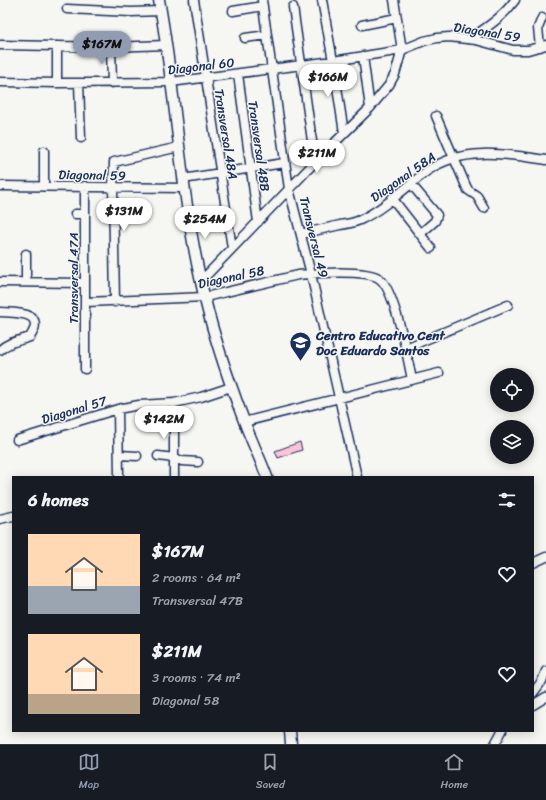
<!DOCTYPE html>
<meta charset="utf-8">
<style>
body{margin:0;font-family:Sriracha,sans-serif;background:#20242c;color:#f1f3f6;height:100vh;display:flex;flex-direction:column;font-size:15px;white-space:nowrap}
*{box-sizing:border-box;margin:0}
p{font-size:13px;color:#9ea1a6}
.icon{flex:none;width:22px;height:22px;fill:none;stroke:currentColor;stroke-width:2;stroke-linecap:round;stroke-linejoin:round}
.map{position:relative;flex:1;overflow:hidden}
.sheet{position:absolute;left:12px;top:476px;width:522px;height:256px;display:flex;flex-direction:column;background:#171b24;border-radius:0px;box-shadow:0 2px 10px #0003}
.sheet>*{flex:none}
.controls{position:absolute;left:490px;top:368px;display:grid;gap:8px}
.controls a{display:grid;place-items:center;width:44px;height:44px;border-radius:50%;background:#171b24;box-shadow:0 2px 10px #0003;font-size:20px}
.price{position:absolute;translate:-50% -34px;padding:0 9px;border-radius:14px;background:#fff;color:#222;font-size:13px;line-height:26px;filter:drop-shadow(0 1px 2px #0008)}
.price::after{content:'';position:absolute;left:50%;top:24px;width:12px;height:9px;margin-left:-6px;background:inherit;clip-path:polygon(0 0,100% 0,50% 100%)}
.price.selected{background:#919bb2;color:#111}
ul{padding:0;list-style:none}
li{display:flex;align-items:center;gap:12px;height:100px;padding:0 16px}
li span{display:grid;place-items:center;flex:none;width:112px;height:80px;border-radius:0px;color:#555}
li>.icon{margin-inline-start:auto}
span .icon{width:48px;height:48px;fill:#fffc;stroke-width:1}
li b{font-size:17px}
h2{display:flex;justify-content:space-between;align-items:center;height:48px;padding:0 16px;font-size:17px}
.tab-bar{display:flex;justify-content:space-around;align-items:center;height:56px;border-top:1px solid #363941;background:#171b24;font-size:11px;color:#9ea1a6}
.tab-bar a{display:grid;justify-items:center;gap:2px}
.tab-bar .selected{color:#919bb2}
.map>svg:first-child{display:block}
.building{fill:#fdc4d8;stroke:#1b2f5e}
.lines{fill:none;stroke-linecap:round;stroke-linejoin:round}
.minor-casing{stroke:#1b2f5e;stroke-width:11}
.major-casing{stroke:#1b2f5e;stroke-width:13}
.minor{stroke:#f6f6f2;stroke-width:8}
.major{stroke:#f6f6f2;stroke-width:10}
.labels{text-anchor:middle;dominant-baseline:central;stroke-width:3;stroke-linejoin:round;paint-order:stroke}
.street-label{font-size:13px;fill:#1b2f5e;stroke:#f6f6f2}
.poi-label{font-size:13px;font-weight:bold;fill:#1b2f5e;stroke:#f6f6f2;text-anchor:start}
</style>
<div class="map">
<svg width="546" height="744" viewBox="0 0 546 744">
<rect width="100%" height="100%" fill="#f6f6f2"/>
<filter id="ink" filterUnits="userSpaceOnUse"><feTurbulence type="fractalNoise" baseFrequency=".025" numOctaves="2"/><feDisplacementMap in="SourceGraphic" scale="8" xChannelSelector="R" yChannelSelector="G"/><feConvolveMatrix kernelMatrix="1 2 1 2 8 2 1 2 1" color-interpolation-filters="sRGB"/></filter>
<g filter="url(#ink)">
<path class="building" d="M300,442L302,450L278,458L275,451Z"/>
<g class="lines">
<defs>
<path id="minor" d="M194,0L232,248
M262,0L289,189L311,274L357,477
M322,0L333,61L344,133
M293,7L315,162
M67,9L131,12L161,11
M233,11L263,6
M362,25L397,18
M245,38L267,35
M470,39C487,27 503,17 515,0
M0,45L111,47L166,45
M57,46V83
M111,47L112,83
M540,47L538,28L542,18
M363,56L370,108
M238,74L258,222
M0,82L57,83L171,82L333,61L402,50L424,41L437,38L449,37L476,40L513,50H528L546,45
M79,83L81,138
M436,116L466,186L468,190L477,196L484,208
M44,151V186
M183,179L284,163
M411,184L437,215L435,221L420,234
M0,186L184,188
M85,186V369
M392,198L431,248
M75,214H85
M301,234C314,231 327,228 340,225C347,224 354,223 360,220C385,208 406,187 427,171C462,146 507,154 546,160
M26,254V282
M201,281L315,162L370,108L389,85L395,74L402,50L394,0
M0,282L85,283
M86,302L205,297L298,275C315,273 367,269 380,279C395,291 408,359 412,380
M115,302L113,187L114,162L179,147
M0,312C16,313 47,311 30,337C19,341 8,342 0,350
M406,348L508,305
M118,409L119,477
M244,422L439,373
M17,440L118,409L139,405L174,403L201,397L231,387
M120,455L137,456
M158,456L174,458L182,461L198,462
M174,477V403
M0,519L13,516
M533,563L546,557
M533,693L542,681L546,671
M533,705L546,697
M495,744L502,731"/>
<path id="major" d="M159,0C176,94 180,189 201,282C211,329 227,376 244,421C251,440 260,458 267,477
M290,731L291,744"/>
</defs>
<use href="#minor" class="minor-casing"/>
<use href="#major" class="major-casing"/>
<use href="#minor" class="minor"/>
<use href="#major" class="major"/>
</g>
</g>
<defs>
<symbol id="school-pin" viewBox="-11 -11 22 30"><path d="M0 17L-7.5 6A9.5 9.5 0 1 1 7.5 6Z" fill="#1b2f5e" stroke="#f6f6f2"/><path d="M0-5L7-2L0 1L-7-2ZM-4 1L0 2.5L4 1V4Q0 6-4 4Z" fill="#fff"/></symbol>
</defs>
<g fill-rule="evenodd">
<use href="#school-pin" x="288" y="330" width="25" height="34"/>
</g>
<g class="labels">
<g class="street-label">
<text transform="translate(487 32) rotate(9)">Diagonal 59</text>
<text transform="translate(201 66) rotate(-7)">Diagonal 60</text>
<text transform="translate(226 134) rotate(81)">Transversal 48A</text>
<text transform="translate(259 146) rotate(82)">Transversal 48B</text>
<text transform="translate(92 175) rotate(1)">Diagonal 59</text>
<text transform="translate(403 177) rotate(-35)">Diagonal 58A</text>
<text transform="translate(314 237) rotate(76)">Transversal 49</text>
<text transform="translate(231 277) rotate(-12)">Diagonal 58</text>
<text transform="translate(73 278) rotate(-90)">Transversal 47A</text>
<text transform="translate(74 410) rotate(-17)">Diagonal 57</text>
</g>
<g class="poi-label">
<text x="316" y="335">Centro Educativo Cent<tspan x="316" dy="15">Doc Eduardo Santos</tspan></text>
</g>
</g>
</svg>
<div class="controls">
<a><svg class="icon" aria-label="locate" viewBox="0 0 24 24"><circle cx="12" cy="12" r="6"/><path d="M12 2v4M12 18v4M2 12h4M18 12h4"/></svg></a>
<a><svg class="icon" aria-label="layers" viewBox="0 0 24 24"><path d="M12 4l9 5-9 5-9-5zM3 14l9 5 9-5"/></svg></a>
</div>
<b class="price selected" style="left:102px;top:65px">$167M</b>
<b class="price" style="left:328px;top:98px">$166M</b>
<b class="price" style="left:317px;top:174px">$211M</b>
<b class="price" style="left:124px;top:232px">$131M</b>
<b class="price" style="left:205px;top:240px">$254M</b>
<b class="price" style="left:164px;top:440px">$142M</b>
<section class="sheet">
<h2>6 homes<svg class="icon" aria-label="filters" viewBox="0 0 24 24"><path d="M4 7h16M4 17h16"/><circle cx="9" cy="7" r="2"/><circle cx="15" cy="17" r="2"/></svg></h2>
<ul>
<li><span style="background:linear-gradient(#ffd9b3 65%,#9aa5b1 0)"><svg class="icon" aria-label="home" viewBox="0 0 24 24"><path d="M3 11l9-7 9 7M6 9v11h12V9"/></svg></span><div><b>$167M</b><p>2 rooms · 64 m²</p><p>Transversal 47B</p></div><svg class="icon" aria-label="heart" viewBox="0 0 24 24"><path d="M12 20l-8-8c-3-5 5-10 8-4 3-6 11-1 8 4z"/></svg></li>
<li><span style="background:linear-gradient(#ffd9b3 75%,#b9a48a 0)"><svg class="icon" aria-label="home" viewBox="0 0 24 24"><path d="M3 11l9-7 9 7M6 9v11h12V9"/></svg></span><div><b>$211M</b><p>3 rooms · 74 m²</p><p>Diagonal 58</p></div><svg class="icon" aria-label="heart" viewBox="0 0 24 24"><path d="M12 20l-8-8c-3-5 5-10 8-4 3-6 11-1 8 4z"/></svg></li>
</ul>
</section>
</div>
<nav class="tab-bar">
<a class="selected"><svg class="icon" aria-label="map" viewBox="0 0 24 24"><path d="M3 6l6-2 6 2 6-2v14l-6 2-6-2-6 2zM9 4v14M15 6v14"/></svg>Map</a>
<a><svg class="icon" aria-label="saved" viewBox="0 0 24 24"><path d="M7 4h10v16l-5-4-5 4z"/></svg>Saved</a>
<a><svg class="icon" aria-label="home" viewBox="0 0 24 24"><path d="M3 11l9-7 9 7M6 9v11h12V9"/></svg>Home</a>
</nav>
